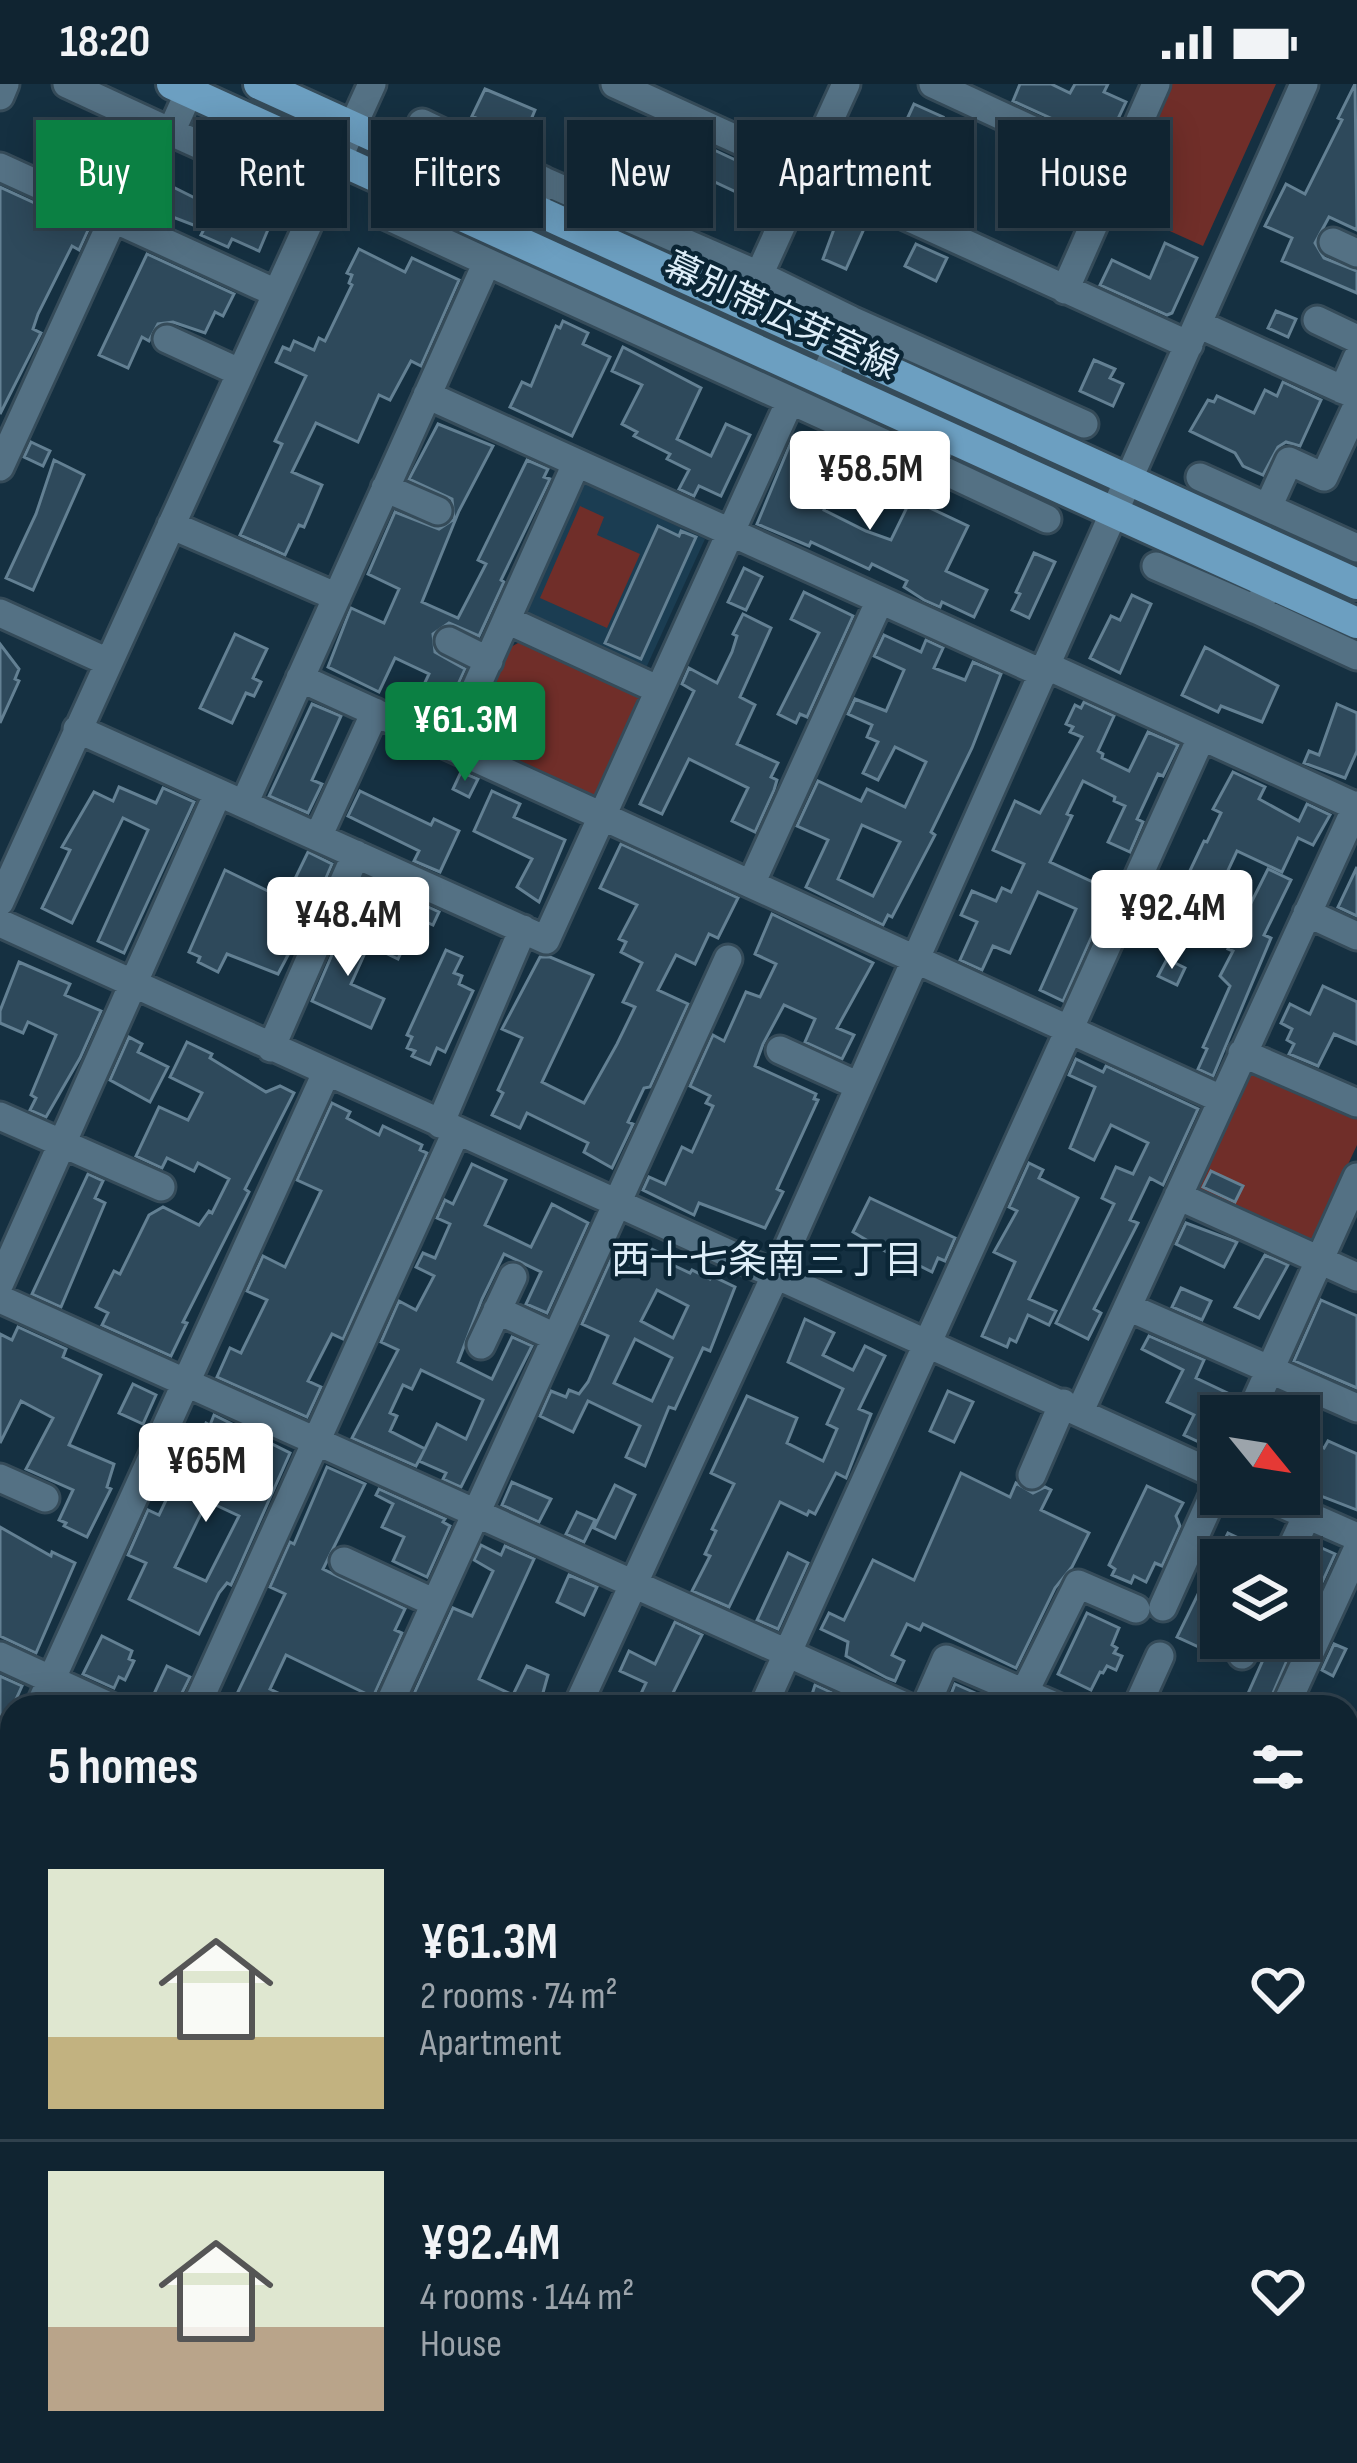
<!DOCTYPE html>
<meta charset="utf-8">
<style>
body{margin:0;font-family:"Sofia Sans Condensed","Noto Sans JP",sans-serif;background:#192c39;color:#f1f3f6;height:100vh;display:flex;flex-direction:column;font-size:45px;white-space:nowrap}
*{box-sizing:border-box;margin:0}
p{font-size:39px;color:#9ca4ab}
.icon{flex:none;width:66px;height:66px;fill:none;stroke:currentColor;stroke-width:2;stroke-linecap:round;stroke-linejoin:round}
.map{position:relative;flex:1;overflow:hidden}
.sheet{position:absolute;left:0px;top:1611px;width:1359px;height:768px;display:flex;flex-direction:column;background:#102431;border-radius:36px 36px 0 0;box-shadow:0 6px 30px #0003,0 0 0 3px #30414d}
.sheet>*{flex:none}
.hud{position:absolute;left:36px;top:36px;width:1287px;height:108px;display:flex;gap:24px}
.needle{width:78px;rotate:120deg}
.controls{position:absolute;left:1200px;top:1311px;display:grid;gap:24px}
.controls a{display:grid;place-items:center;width:120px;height:120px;border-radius:0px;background:#102431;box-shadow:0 6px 30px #0003,0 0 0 3px #30414d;font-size:60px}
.price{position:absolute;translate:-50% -102px;padding:0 27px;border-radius:12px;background:#fff;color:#222;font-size:39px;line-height:78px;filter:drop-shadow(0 3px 6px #0008)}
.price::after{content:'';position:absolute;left:50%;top:72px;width:36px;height:27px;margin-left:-18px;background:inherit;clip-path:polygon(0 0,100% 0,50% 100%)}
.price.active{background:#0b8043;color:#fff}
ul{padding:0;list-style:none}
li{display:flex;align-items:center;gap:36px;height:300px;padding:0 48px}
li+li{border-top:3px solid #30414d}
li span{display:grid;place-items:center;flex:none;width:336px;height:240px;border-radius:0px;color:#555}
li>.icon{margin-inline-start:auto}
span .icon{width:144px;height:144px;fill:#fffc;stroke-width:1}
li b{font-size:51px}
h2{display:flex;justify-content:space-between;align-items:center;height:144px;padding:0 48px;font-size:51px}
.pill{padding:0 42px;border-radius:0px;background:#102431;box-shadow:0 6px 30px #0003,0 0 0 3px #30414d;font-size:42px;line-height:108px}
.pill.active{background:#0b8043;color:#fff}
.status{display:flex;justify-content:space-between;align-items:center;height:84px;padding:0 60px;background:#102431;direction:ltr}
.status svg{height:33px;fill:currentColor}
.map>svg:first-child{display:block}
.built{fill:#1b3d52}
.green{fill:#702e29}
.building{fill:#2e495b;stroke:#638093;stroke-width:3;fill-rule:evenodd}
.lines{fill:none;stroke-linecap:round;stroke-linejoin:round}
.minor-casing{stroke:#354b59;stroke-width:33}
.major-casing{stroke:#354b59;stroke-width:36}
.minor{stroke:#547184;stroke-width:27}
.major{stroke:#6c9fc1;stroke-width:30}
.labels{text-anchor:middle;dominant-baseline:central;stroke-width:9;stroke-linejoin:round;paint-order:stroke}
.street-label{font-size:36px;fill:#deeef9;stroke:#0b2636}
.neighbourhood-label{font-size:39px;fill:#deeef9;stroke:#0b2636}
</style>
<div class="status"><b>18:20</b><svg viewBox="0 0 49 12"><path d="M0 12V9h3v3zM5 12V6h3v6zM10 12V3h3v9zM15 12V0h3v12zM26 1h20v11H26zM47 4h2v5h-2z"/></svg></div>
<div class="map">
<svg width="1357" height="2379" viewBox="0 0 1357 2379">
<rect width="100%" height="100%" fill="#153041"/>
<path class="built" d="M578,396L705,455L646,584L521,530Z"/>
<path class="green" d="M1166,0H1276L1203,162L1112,121Z
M580,422L604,433L597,451L640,470L607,544L540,514Z
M527,554L643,608L596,716L477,663L470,648L507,565Z
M1260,985L1357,1030V1061L1311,1160L1198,1109L1192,1097L1237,996Z"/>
<path class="building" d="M1020,0H1051L1070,9L1075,0H1108L1104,8L1126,18L1109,54L1079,40L1077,46L1013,17Z
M1355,0L1357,146L1329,133L1315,159L1324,174L1357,187V209L1282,177L1292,154L1265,142L1286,100L1305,110L1342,36L1338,34Z
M485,5L535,26L523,55L472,32Z
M914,20L943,33L914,95L885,82L893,55L897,57Z
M103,37L134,51L107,110L78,93Z
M712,65L763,89L751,115L700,91Z
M157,95L219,126L230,102L240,107L244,100L271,111L277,124L259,167L232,155L228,163L201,151L204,145L144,122Z
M0,103L89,144L79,166L72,162L38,230L33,245L41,249L0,330Z
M841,126L867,138L846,185L823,175Z
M1165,159L1197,174L1172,229L1167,231L1100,201L1112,176L1150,194Z
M916,160L947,174L936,197L905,182Z
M359,165L405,188L412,174L459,196L421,282L411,277L390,316L379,311L358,358L316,339L292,388L322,401L304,443L299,441L285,471L240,451L282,360L275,357L306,292L276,278L283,263L290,266L294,257L314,266L319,254L325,257L352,201L349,199L352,191L347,189Z
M147,170L234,210L223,232L215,228L205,249L173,238L158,240L149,257L142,253L128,284L99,271Z
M1276,227L1296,235L1288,253L1268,244Z
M563,237L588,249L583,260L610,273L572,352L510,323L522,298L531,302L556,242L560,244Z
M623,263L701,304L677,355L711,372L726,340L750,351L721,412L699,402L694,412L679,405L689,386L667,375L670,370L634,352L637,348L622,340L642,301L612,287Z
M1094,276L1115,285L1110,294L1123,300L1113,322L1080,307Z
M1283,298L1321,316L1300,362L1286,358L1278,363L1263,391L1243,382L1235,369L1190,347L1208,316L1214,318L1217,312L1254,329L1265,306L1277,312Z
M438,340L493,362L459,427L422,518L458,534L486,480L478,476L527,376L548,385L544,393L550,395L501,496L504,498L479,552L449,539L433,550L435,568L465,585L444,631L437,627L434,634L413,624L429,590L395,574L379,608L328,583L351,524L384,539L399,505L368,490L395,428L439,445L454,435L452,415L409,395Z
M31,358L50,367L43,382L24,373Z
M791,358L841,387L824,426L866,447L891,456L911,415L968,442L946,487L987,506L974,533L942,518L940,523L924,516L904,503L907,497L872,480L869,485L811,458L809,462L757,440Z
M54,376L84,391L33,506L6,494L36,430Z
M658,442L679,452L681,447L696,453L641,575L605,559Z
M1034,469L1055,478L1029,534L1012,526L1020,510L1016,508Z
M744,484L762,493L746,526L728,518Z
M804,508L853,532L807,633L800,630L796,639L778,630L819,549L791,535Z
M1132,511L1151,520L1120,589L1090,574L1111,532L1120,536Z
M743,530L771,544L740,613L755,621L737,660L778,679L771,693L777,696L774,706L755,748L732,737L748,704L689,675L662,730L640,720L694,607L682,600L689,584L717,599L732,568L737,552L733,550Z
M235,550L267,565L253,594L261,598L254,612L246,609L232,639L200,624Z
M884,551L921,568L926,556L943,564L934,584L965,596L973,578L1001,590L972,664L931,748L935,751L892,833L888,831L883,841L806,803L828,756L797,742L818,697L861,717L867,705L905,723L926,678L895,663L878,696L863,689L878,658L867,653L872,641L848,630L855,615L886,627L904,586L874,572ZM862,741L900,758L873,812L838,795Z
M0,560L19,585L15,595L19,597L0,639Z
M1205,563L1278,602L1262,638L1221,622L1218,628L1182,611Z
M1084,618L1114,632L1098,667L1103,670L1102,674L1129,687L1148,648L1178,661L1163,692L1158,690L1137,735L1143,738L1130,768L1108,758L1125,722L1114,717L1115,713L1083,697L1067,730L1072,732L1050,778L1112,807L1063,917L1040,906L1076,825L1038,808L1010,869L993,862L982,886L960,876L977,838L961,831L972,807L996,817L1002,804L1011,808L1024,780L993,766L1015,717L1040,729L1082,653L1070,648L1073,643L1066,640L1075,621L1081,624Z
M312,620L341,632L312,696L322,700L308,729L269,712Z
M1337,620L1357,629V667L1345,694L1304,679L1309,667L1319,671Z
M461,688L478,695L469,713L453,705Z
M1233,688L1265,703L1259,715L1299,737L1307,720L1330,731L1313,761L1298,754L1282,788L1237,767L1205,836L1172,819L1174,816L1165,812L1176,788L1187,793L1204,757L1207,758L1221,729L1213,725Z
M119,703L156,719L163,704L194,718L124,869L98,857L148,746L123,734L72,839L42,824L70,766L62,763L94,708L113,717Z
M360,707L431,741L434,735L459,747L440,788L414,777L419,767L348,732Z
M492,707L520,720L514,733L565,756L539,818L517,803L532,775L474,747Z
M621,760L738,814L718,854L709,850L695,880L676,871L658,906L688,920L650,1003L644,1004L628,1038L633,1040L612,1084L584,1068L588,1059L527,1029L520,1044L492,1031L503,1009L498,1006L522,954L502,945L540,873H550L593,891L542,998L584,1019L617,960L635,923L623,918L642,879L621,868L626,858L619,855L637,821L600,804Z
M308,768L332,780L316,817L290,805Z
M1357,783V832L1338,823Z
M1268,785L1291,796L1264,851L1271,854L1213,992L1198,985L1207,965L1203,963L1230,902L1220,892L1233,867L1228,865Z
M225,786L272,809L275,802L300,814L277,865L288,871L278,890L227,870L218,888L198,878L200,873L189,868Z
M400,810L439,828L433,841L417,834L398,875L369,861L381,837L387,839Z
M772,830L873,879L837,944L854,951L842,975L805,958L815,935L784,921L763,960L755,982L816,1010L814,1015L818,1016L777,1105L783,1108L765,1144L699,1119L694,1131L643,1106L649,1093L665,1100L682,1063L692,1068L713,1022L706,1019L710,1012L690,1002L713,951L724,957L746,908L760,913L776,880L755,870Z
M347,836L374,849L351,900L384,915L371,944L312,917Z
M446,866L462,873L454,889L462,892L459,900L473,907L445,968L437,964L430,980L412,972L415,967L407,964L412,953L407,951Z
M1167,875L1185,884L1177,901L1158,892Z
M19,878L70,900L65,911L101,927L80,974L46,1033L30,1026L36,1014L31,1011L56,951L28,938L23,949L0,939V927Z
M1323,902L1357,918V960L1334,950L1318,982L1289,970L1294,960L1287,956L1292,945L1281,939L1290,920L1310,930Z
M129,953L142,960L138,968L168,983L150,1018L110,996Z
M187,958L212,970L210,974L266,1008L280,1002L294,1009L245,1105L249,1108L183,1238L187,1239L171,1272L102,1241L108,1229L96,1223L114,1187L120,1190L149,1131L163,1123L199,1141L209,1127L212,1129L229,1095L198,1079L194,1087L167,1074L162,1084L136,1072L159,1023L188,1036L202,1009L170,993Z
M1076,975L1103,988L1106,982L1198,1025L1163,1101L1150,1094L1130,1136L1138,1139L1094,1225L1101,1229L1088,1255L1056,1239L1114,1120L1102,1114L1116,1083L1133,1090L1148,1059L1111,1041L1094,1076L1070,1064L1095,1003L1069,991Z
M332,1019L350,1028L347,1034L379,1051L383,1042L422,1061L420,1066L427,1069L343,1255L332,1250L308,1297L321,1303L307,1333L217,1293L230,1264L241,1269L267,1216L247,1207L263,1172L285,1183L321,1107L297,1096Z
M1029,1079L1043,1086L1039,1094L1078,1114L1029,1215L1056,1227L1049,1241L1028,1231L1016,1258L1010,1255L1007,1263L982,1252L1015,1178L994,1168L1017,1127L1009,1123Z
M472,1080L506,1096L485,1141L531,1163L552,1120L588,1139L547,1229L526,1220L541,1188L504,1170L482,1215L458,1278L492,1295L512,1253L532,1262L461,1403L443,1395L446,1389L419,1377L437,1340L466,1355L483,1316L421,1286L412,1305L403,1301L390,1329L397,1332L390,1347L425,1365L416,1382L352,1354L398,1266L381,1258L399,1217L416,1226L434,1192L416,1183L423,1169L435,1174L450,1140L437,1134L445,1116L453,1120Z
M1211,1087L1243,1102L1235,1118L1203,1103Z
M88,1090L103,1097L95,1114L105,1119L61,1223L32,1210Z
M870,1114L955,1154L945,1177L938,1174L932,1188L912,1178L910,1182L853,1148Z
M1186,1139L1237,1158L1224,1183L1176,1160Z
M637,1158L658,1168L656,1173L690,1189L692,1186L710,1195L712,1192L735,1203L710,1267L703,1264L675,1325L669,1323L645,1382L626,1373L640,1342L588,1317L573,1348L540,1332L551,1307L566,1313L569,1306L579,1310L588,1298L608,1252L582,1240L613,1171L628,1178ZM657,1206L688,1222L673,1254L641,1237ZM635,1255L672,1274L652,1317L614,1299Z
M1265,1171L1288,1181L1259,1234L1235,1223Z
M1181,1204L1211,1217L1202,1236L1172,1223Z
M1321,1216L1357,1232V1304L1294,1277Z
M805,1235L834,1249L823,1271L853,1286L865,1262L885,1272L859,1325L871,1330L846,1394L836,1389L815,1430L809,1427L807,1431L780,1418L729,1523L692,1507L710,1472L705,1470L716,1447L712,1445L734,1400L711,1389L747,1312L797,1334L787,1359L823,1377L837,1345L827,1340L843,1305L788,1278Z
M18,1243L66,1265L63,1273L101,1291L69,1361L114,1380L107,1403L111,1405L87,1453L64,1442L66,1439L59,1436L73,1406L26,1385L53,1334L21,1317L0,1359V1250L12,1256Z
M1149,1252L1204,1276L1196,1294L1238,1314L1230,1332H1221V1346L1209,1341L1201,1359L1184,1351L1194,1331L1167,1318L1183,1286L1142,1265Z
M133,1300L156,1311L143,1340L119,1329Z
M948,1307L973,1318L954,1358L930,1347Z
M214,1331L290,1369L237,1488L231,1501L227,1499L219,1509L199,1550L129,1515L146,1479L128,1471L148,1426L159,1431L177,1393L189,1399L204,1366L195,1362L206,1339L210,1341ZM207,1417L239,1432L206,1497L175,1483Z
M1299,1352L1324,1364L1328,1357L1357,1370V1426L1300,1404L1307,1391L1299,1387Z
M327,1383L365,1400L323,1485L405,1525L395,1546L402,1549L373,1613L286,1571L270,1605L307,1623H237L241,1614L236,1612L285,1510L270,1503L290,1458L294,1460Z
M961,1389L1010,1413L1016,1399L1033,1409L1045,1403L1051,1406L1041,1426L1089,1449L1072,1483L1055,1504L1016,1584L923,1540L920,1546L907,1540L892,1571L904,1577L895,1597L887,1594L846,1572L848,1558L821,1545L829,1529L844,1536L873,1476L914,1496Z
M512,1398L551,1415L539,1438L502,1421Z
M615,1401L635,1411L615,1454L594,1444Z
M1147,1402L1183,1419L1176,1432L1180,1442L1162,1482L1155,1479L1146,1498L1134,1492L1131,1499L1112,1491L1115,1485L1109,1481Z
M379,1405L445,1435L443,1438L450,1442L427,1493L393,1477L404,1453L382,1443L393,1420L376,1411Z
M577,1428L595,1436L584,1458L566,1450Z
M0,1443L51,1472L52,1468L75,1479L36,1569L0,1552Z
M1228,1449L1251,1460L1243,1476H1221V1555L1214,1570L1177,1553Z
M481,1461L501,1471L505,1462L534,1475L479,1595L513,1611L527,1582L548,1591L539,1623H408L453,1524L472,1532L493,1487L474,1476Z
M1315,1461L1335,1470L1299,1549V1497Z
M788,1469L808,1479L778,1545L757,1536Z
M569,1491L597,1503L584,1531L557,1518Z
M1087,1529L1119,1544L1112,1561L1117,1564L1114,1569L1122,1572L1116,1586L1107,1582L1103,1589L1100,1588L1091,1606L1058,1590Z
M675,1538L702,1551L666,1623H652L638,1616L646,1599L620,1587L629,1567L655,1580Z
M102,1552L132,1567L129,1575L134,1577L125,1596L119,1593L114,1604L83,1590Z
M1271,1558L1291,1567L1267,1623H1242Z
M1334,1560L1346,1565L1333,1592L1322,1586Z
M167,1582L190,1593L175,1623L153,1612Z
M0,1592L22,1602L0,1651Z
M955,1600L1007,1623H946Z
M815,1601L863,1623H808Z"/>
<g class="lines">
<defs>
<path id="minor" d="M67,0L171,48L189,8
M615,0L1189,261
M933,0L1117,85
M0,12L5,0
M422,39L544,97
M171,48L264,90
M0,83L274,208
M531,124L544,97L759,191
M385,131L487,178
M1333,158L1357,169
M1065,206L1156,0
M851,236L1084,340
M1317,236L1357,255
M1198,240L1357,312
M167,255L239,288
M823,295L851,236L759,191L846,0
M1343,306L1357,274
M427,311L1044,590
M932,381L1047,435
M0,383L113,135
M1200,393L1357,464
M385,404L438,427
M1268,423L1289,377L1324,393L1357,322
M171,441L337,513
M1156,482L1257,526
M1269,499L1257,526L1357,572
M0,529L108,578
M507,536L657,605
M449,557L489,577
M1047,582L1357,723
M300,594L1221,1015
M77,645L546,856L790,317
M450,662L576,380
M244,720L487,178L932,381L946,352
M318,753L375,628
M751,800L880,516
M0,818L372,0
M1307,829L1357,852
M0,839L1221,1393
M271,964L356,770
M780,966L859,1002
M1242,969L1357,1019
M0,1032L161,1103
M440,1040L523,845
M1178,1112L1357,1193
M0,1199L218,709
M0,1215L907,1623
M1128,1223L1357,1324
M497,1226L555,1253
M481,1261L513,1193
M1080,1327L1357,721
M1249,1332L1357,1093
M1032,1391L1063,1319
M0,1394L45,1414
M1259,1410L1357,1453
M1286,1476L1307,1431
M344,1477L435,1519
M1163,1523L1221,1394
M1242,1571L1250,1554
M0,1572L111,1623
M1024,1609L1078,1500L1136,1525
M39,1623L326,989
M196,1623L456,1048
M388,1623L728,875
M577,1623L775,1192L1304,0
M763,1623L1201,654
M925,1623L946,1575L1057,1623
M1137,1623L1160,1572
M1285,1623L1357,1466
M0,1710L12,1683
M1347,1756L1357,1761
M0,1765L12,1770
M1347,1915L1357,1894
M0,1946L12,1951
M1347,1989L1357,1967
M0,2070L12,2044
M1347,2081L1357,2059
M1347,2121L1357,2126
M0,2132L12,2137
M1347,2255L1357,2259
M0,2302L12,2307
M329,2367L356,2379
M1299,2367L1321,2379
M40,2379L46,2367
M235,2379L240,2367
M438,2379L443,2367
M591,2379L596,2367
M844,2379L850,2367
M1139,2379L1145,2367
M1168,2379L1173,2367
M1211,2379L1216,2367"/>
<path id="major" d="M172,0L1357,539
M259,0L1357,500"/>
</defs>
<use href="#minor" class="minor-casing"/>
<use href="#major" class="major-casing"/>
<use href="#minor" class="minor"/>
<use href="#major" class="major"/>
</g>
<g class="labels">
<g class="street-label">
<text transform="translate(781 233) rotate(25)">幕別帯広芽室線</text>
</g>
<g class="neighbourhood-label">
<text x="767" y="1177">西十七条南三丁目</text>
</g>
</g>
</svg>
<div class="controls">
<a><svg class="needle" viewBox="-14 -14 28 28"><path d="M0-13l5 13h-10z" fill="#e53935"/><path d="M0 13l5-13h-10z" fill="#9ca4ab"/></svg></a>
<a><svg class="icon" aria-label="layers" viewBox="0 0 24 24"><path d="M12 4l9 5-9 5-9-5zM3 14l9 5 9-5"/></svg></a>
</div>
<b class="price" style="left:870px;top:449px">¥58.5M</b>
<b class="price active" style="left:465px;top:700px">¥61.3M</b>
<b class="price" style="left:1172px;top:888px">¥92.4M</b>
<b class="price" style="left:348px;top:895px">¥48.4M</b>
<b class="price" style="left:206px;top:1441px">¥65M</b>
<div class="hud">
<a class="pill active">Buy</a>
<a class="pill">Rent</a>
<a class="pill">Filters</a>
<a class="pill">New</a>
<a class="pill">Apartment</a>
<a class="pill">House</a>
</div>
<section class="sheet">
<h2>5 homes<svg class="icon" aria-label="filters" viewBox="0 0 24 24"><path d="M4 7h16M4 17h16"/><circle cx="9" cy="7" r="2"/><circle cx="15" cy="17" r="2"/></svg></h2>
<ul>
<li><span style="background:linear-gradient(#dfe7d0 70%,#c2b280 0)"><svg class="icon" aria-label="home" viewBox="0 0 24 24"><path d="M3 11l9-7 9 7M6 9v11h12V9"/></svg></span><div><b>¥61.3M</b><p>2 rooms · 74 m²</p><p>Apartment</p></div><svg class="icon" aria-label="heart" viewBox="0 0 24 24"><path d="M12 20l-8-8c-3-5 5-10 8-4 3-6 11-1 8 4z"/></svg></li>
<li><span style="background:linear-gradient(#dfe7d0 65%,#b9a48a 0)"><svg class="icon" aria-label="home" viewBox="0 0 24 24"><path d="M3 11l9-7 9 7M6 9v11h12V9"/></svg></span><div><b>¥92.4M</b><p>4 rooms · 144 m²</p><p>House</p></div><svg class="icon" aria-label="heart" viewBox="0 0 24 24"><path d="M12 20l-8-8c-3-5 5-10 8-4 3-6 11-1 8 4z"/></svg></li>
</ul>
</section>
</div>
